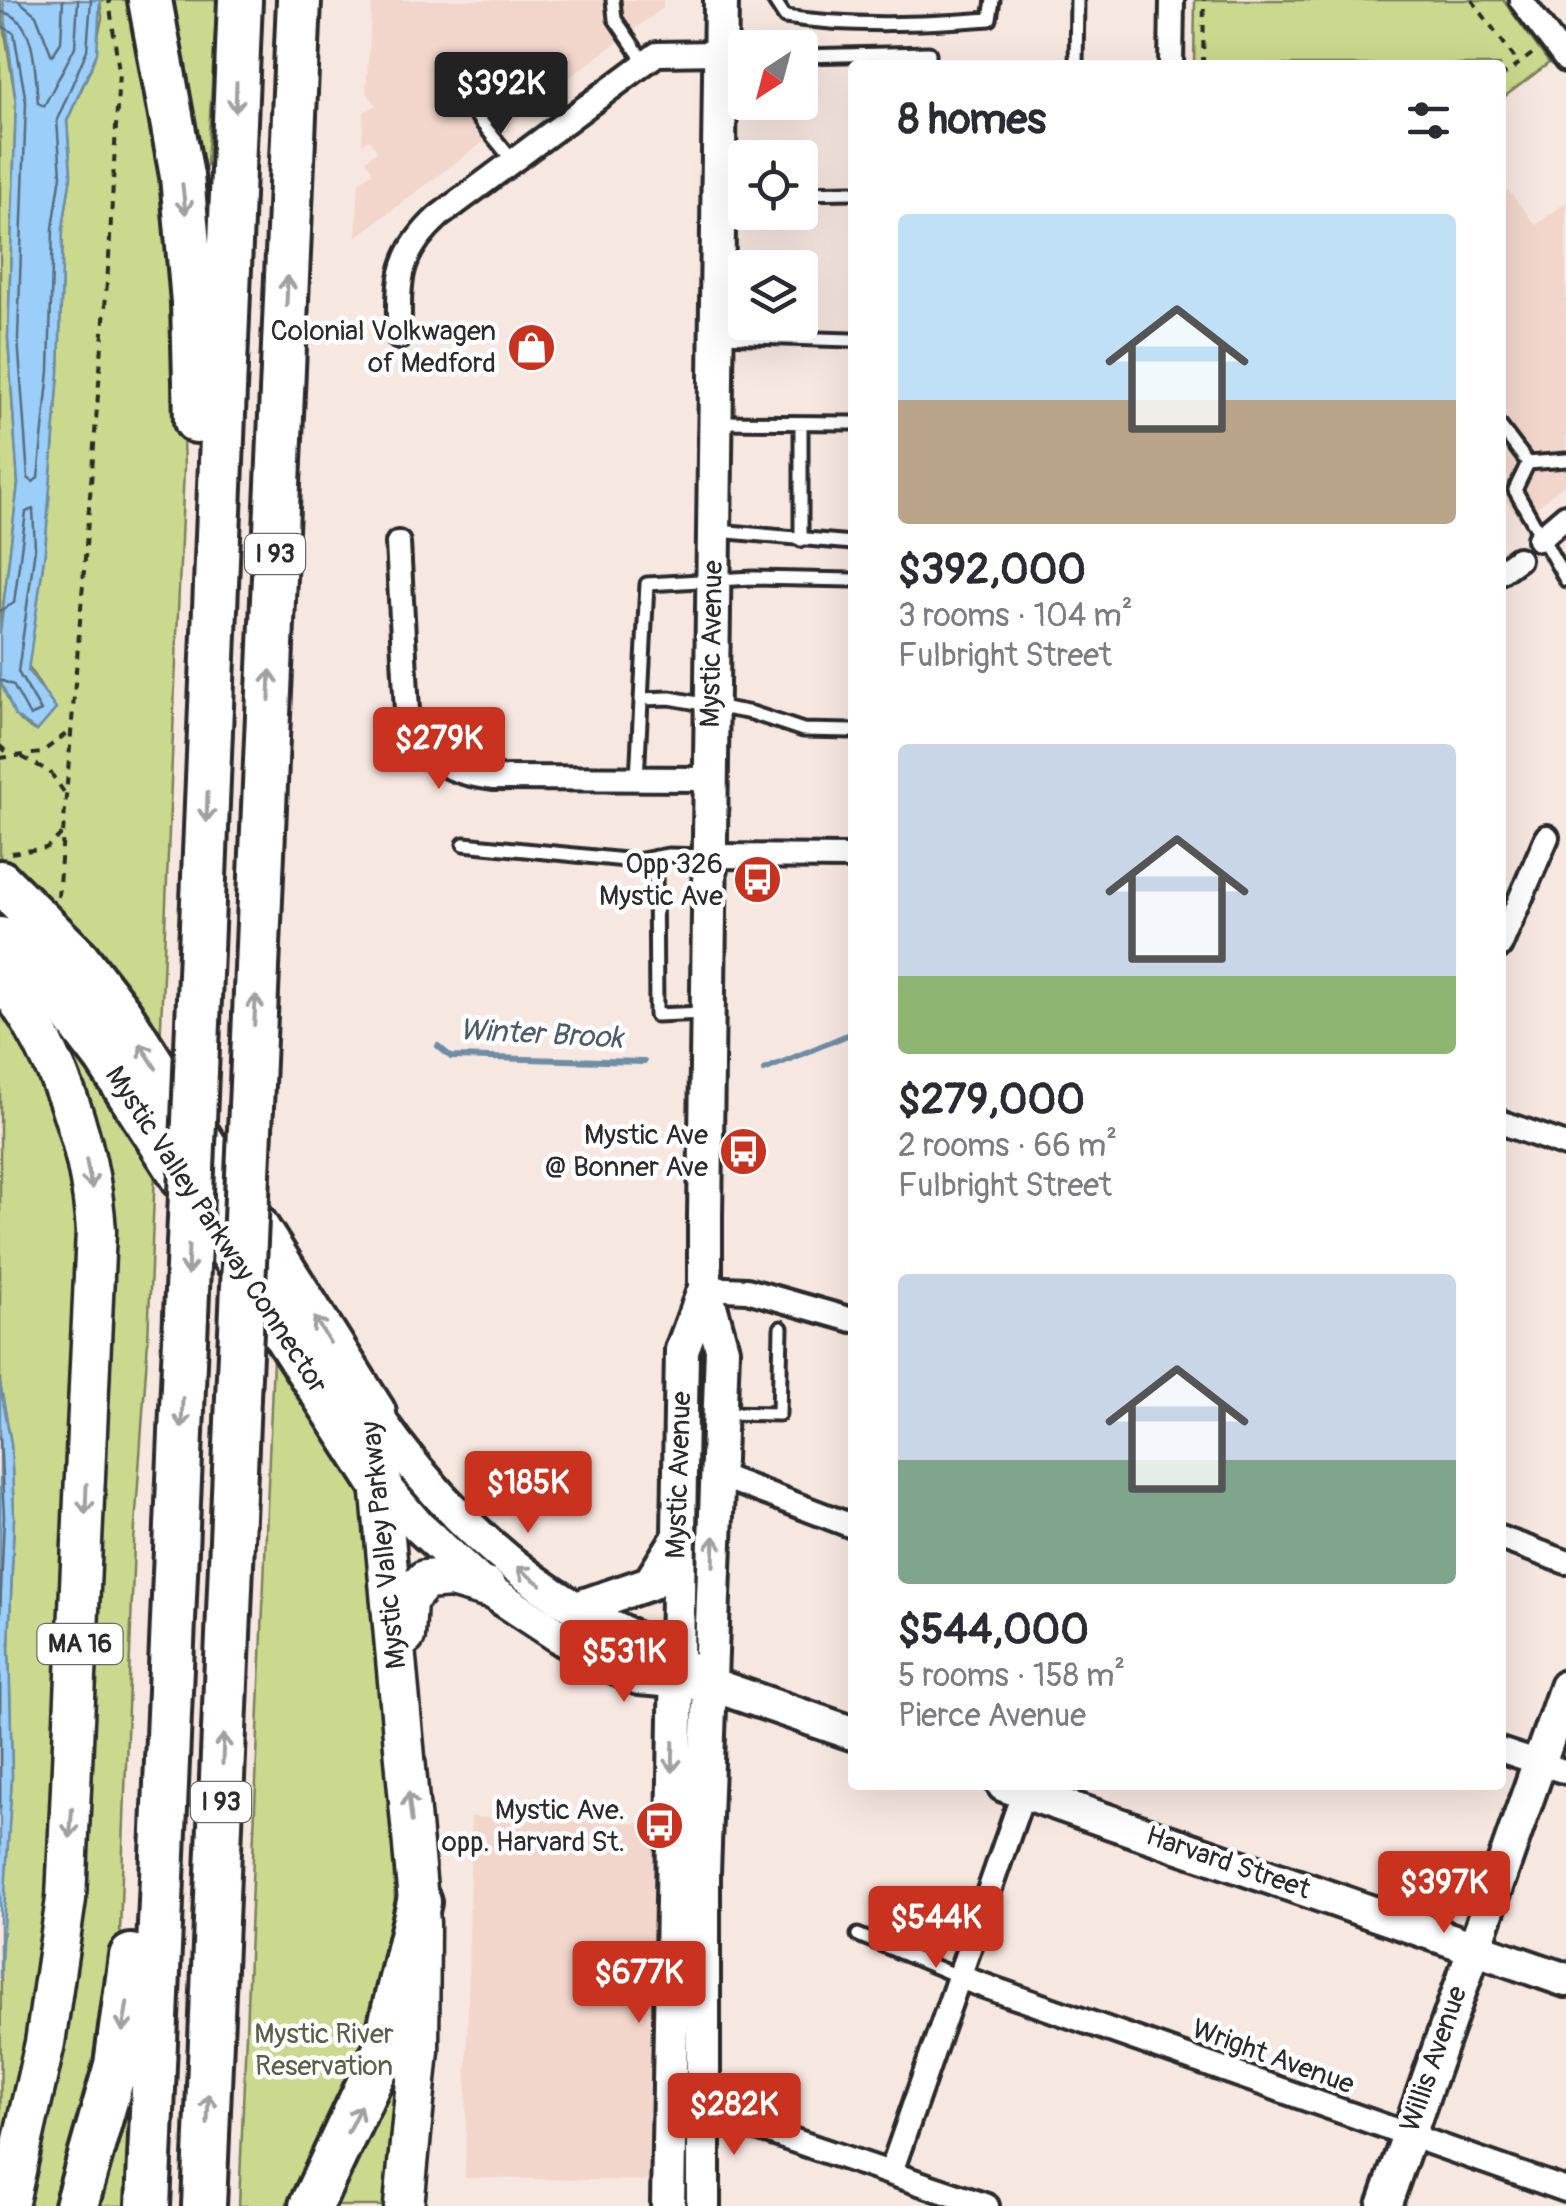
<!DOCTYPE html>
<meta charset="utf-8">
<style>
body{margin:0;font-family:Pangolin,sans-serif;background:#f2f2f3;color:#2b2b33;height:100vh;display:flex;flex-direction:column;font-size:38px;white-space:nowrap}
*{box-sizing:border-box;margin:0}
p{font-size:32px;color:#7c7c81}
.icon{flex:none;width:55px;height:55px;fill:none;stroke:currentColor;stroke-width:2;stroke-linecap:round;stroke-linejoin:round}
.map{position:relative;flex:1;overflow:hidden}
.sheet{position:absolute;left:848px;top:60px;width:658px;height:1730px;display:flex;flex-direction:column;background:#fff;border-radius:10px;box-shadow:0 10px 40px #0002}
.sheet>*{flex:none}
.needle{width:65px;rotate:216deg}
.tools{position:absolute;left:728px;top:30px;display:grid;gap:20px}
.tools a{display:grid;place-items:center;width:90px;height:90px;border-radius:10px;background:#fff;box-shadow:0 10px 40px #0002;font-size:50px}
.price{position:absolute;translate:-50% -85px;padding:0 22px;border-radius:10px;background:#c8321e;color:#fff;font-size:32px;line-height:65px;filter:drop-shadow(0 2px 5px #0008)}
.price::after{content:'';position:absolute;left:50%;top:60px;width:30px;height:22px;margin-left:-15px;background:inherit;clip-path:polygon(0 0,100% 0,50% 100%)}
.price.selected{background:#222;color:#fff}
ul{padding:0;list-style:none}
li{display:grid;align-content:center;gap:20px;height:530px;padding:0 50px}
li span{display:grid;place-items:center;height:310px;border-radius:10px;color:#555}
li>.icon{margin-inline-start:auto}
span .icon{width:180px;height:180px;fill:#fffc;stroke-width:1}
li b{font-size:42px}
h2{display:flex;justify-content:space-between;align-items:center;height:120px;padding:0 50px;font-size:42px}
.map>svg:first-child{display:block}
.built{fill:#f2d6cc}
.green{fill:#cad98d;stroke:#7a825c;stroke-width:2.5}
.water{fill:#9bcef8;stroke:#6e8da6;stroke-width:2.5}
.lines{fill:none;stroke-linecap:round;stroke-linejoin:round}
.shore{stroke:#586c7d;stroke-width:2.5}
.stream{stroke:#6e8da6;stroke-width:6}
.lane-casing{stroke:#2b2b2b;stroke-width:19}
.street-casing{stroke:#2b2b2b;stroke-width:30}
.secondary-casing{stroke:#2b2b2b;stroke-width:40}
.primary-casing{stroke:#2b2b2b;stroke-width:45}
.highway-casing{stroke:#2b2b2b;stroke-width:50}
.path{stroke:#2b2b2b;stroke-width:4;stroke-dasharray:8 8;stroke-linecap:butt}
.lane{stroke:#fff;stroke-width:11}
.street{stroke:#fff;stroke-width:22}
.secondary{stroke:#fff;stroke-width:32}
.primary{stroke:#fff;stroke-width:38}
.highway{stroke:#fff;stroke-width:42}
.highway-bridge-casing{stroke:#2b2b2b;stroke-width:50;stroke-linecap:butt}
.highway-bridge{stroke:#fff;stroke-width:42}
.oneway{stroke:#a0a0a0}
.labels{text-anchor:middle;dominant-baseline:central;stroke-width:9;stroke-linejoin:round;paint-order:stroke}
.shield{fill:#fff;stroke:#6b6b6b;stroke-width:2.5}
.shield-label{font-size:25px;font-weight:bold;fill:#2b2b2b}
.poi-label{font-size:28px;fill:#2b2b2b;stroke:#fff;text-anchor:end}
.street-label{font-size:28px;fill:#2b2b2b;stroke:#fff}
.park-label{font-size:28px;fill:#5b5f48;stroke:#fff}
.water-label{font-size:30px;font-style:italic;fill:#4d5c68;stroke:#fff}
</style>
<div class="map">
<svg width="1566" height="2206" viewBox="0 0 1566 2206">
<rect width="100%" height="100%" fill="#f7e7e1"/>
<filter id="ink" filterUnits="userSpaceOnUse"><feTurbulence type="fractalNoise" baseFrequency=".01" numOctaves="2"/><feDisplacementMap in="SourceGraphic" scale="20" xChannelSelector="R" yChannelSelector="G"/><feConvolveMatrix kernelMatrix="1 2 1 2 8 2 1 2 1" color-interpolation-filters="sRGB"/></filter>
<g filter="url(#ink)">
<path class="built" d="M372,0H663V8L356,237L359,182L373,172L366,160L377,151L369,139L362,144L364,112L376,105L366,91Z
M1507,189L1536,225L1566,202V483L1520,521L1500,492V195Z
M471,1817L662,1824L659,2181L465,2178Z"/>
<path class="green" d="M0,0L16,103L8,338L18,484L0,633Z
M100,0H217L207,165L175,207L184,467L148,1340L134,1542L120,1931L130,1958L139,2206H0L1,1947L12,1776L9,1647L14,1517L11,1444L0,1383V680C9,701 14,723 37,731L55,710L28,666L45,550L59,372L63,228L71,175L67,121L91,68L102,18Z
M1195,0H1503L1549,63L1500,100V65H1194Z
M273,1358L361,1495L391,1823L402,2042L389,2206H239Z"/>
<path class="water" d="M3,0H100L97,53L67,121L71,175L63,228L59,372L45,550L28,671L56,709L37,731L15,716L0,680V633L18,484L8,338L16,103Z
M0,1383L11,1444L14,1516L9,1647L12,1776L0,1979Z"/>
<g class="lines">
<path class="shore" d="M18,0L36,15L52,56L61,42L63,0
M0,12C37,15 35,74 38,103L44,106L75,47L78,0
M0,25L14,33L26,102L18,338L28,478L33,482L38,478L49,371L53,228L61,175L57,120L87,50L91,0
M0,611L14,603L26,512L33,509L35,548L18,672L41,711L30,716L13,685L0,680
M0,1437L4,1517L0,1616
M0,1676V1808"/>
<path class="stream" d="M438,1046L451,1057L644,1062
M764,1070L852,1033"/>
<defs>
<path id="lane" d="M613,0L615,19L645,63
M774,0L785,17C851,27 924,24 990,19L993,0
M800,56L929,53V65
M1076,65L1077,0
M478,118L513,161
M719,193H745
M800,193L852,192
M722,336L852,340
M717,422L852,423
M1500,426L1528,463
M1528,463L1515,490L1566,580
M1528,463L1566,460
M718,531L852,543
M801,540V423
M641,699L670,698L752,713L803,730L852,731
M637,779L647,584L753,578L852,580
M464,844L636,861L668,855L709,856
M655,857L656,1015L704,1013
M723,1413L779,1414L781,1328
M858,1935L962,1978"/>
<path id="street" d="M1521,0L1566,60
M1171,65L1172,0
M399,337C399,282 395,256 439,216L657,54L720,53
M1539,539L1566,516
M398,543L407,712C417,758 450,773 494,778L709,779
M1500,572L1518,559
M711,856L852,857
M1500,946L1547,837
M1500,1122L1566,1145
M705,1288L747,1290L852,1320
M718,1475L852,1526
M1500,1538L1566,1562
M1500,1750L1566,1772
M962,1978L1566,2190
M692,2106L987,2206
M891,2172L1026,1785"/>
<path id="secondary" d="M374,1413C426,1490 496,1561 577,1609C613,1630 651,1644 686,1667
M380,1482L419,1527L486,1588L577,1648L639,1678L710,1684L852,1733
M577,1608L650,1583L674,1545
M1004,1785L1566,1980
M668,2206L682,1350L705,1288
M703,2206V1873L722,1349L705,1288V1217L721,0
M1384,2206L1566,1687"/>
<path id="primary" d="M0,975C56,1049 90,1138 96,1231L66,1899L45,2043L8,2206
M380,1482L420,1923L419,2050L404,2206
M405,1636L407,1600L425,1580L451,1578L486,1588"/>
<path id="highway" d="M150,0L182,176L193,302L196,421
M0,882L78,959L121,1015L271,1250L374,1413L380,1482
M0,939L63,1002L106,1058L380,1482
M198,1023L240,0
M251,1107L299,0
M76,2206L116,2065L131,1956
M148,2206L186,1316
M204,2206L238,1398
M311,2206L384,2051L419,1902"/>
</defs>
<use href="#lane" class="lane-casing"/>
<use href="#street" class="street-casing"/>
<use href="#secondary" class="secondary-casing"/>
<use href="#primary" class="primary-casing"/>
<use href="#highway" class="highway-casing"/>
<path class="path" d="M1472,0L1519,64
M1203,65L1204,0
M1500,78L1536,51
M0,746L11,756
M22,757L50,772L66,795
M0,758L41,753L71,730
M11,853L46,848L64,832
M58,897L109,257L119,71L109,0"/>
<use href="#lane" class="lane"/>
<use href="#street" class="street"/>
<use href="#secondary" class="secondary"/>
<use href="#primary" class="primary"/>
<use href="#highway" class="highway"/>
<defs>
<path id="highway-bridge" d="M186,1316L198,1023
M238,1398L251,1107"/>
</defs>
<use href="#highway-bridge" class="highway-bridge-casing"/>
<use href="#highway-bridge" class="highway-bridge"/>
</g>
<defs><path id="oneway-shaft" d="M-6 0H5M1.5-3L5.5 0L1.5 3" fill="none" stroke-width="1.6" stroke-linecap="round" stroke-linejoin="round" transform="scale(2.5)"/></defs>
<g class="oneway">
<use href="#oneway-shaft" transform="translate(236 97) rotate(92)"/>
<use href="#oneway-shaft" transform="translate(184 199) rotate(84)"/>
<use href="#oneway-shaft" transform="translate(287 291) rotate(-88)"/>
<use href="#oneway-shaft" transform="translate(270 685) rotate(-88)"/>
<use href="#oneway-shaft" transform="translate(207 807) rotate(92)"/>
<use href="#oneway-shaft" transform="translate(255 1010) rotate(-87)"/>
<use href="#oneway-shaft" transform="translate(148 1056) rotate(-123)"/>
<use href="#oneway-shaft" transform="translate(89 1174) rotate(79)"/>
<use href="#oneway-shaft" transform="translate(188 1260) rotate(92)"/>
<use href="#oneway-shaft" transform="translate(322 1330) rotate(-122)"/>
<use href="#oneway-shaft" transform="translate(182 1413) rotate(92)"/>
<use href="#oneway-shaft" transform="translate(86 1499) rotate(92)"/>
<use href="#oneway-shaft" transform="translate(714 1551) rotate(-88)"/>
<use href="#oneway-shaft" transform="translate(529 1576) rotate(-143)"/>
<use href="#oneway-shaft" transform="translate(223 1749) rotate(-88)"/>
<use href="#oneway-shaft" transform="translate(673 1757) rotate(91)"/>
<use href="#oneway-shaft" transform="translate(410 1807) rotate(-97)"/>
<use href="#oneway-shaft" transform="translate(71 1823) rotate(94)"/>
<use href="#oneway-shaft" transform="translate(125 2017) rotate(99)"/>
<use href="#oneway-shaft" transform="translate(208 2109) rotate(-88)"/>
<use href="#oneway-shaft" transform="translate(354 2119) rotate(-64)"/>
</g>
</g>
<defs>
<symbol id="shop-disc" viewBox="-11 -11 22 22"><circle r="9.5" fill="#c8321e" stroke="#fff"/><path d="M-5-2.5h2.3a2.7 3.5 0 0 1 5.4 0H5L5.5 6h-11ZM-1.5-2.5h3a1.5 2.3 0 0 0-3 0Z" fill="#fff"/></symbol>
<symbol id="bus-disc" viewBox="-11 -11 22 22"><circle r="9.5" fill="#c8321e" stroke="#fff"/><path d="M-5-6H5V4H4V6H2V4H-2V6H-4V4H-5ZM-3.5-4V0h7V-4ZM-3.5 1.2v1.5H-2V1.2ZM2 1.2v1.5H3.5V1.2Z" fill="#fff"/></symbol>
</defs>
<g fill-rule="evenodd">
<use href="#shop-disc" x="504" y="320" width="55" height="55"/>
<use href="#bus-disc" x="730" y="852" width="55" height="55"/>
<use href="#bus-disc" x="716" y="1124" width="55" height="55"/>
<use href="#bus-disc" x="632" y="1798" width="55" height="55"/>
</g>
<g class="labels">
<g class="shield">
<rect x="245" y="534" width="60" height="40" rx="8"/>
<rect x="37.5" y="1624" width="85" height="40" rx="8"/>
<rect x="191" y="1782" width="60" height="40" rx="8"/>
</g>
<g class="shield-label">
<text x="275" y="554">I 93</text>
<text x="80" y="1644">MA 16</text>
<text x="221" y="1802">I 93</text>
</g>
<g class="poi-label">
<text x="496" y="331">Colonial Volkwagen<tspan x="496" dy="32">of Medford</tspan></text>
<text x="723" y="864">Opp 326<tspan x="723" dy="32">Mystic Ave</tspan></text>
<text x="708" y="1135">Mystic Ave<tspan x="708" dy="32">@ Bonner Ave</tspan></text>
<text x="625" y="1810">Mystic Ave.<tspan x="625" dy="32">opp. Harvard St.</tspan></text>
</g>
<g class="street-label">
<text transform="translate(712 644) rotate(-89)">Mystic Avenue</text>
<text transform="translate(216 1230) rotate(57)">Mystic Valley Parkway Connector</text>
<text transform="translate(679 1475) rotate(-88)">Mystic Avenue</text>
<text transform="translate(384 1545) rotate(-96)">Mystic Valley Parkway</text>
<text transform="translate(1228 1863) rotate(19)">Harvard Street</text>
<text transform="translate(1273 2057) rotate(20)">Wright Avenue</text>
<text transform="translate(1434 2059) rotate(-71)">Willis Avenue</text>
</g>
<g class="park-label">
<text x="324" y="2034">Mystic River<tspan x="324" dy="32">Reservation</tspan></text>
</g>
<g class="water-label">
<text transform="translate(541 1034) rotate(3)">Winter Brook</text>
</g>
</g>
</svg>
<div class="tools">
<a><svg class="needle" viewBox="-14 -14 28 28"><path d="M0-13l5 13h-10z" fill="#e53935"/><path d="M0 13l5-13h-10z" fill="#7c7c81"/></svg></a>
<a><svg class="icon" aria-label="locate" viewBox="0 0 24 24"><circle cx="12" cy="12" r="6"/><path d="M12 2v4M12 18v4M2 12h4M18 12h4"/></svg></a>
<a><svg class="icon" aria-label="layers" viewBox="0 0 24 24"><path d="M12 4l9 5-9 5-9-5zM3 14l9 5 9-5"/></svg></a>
</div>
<b class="price selected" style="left:501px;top:137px">$392K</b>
<b class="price" style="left:439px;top:792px">$279K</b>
<b class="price" style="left:528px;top:1536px">$185K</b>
<b class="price" style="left:624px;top:1705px">$531K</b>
<b class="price" style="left:1444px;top:1936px">$397K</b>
<b class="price" style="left:936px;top:1971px">$544K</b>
<b class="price" style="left:639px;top:2026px">$677K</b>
<b class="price" style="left:734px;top:2158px">$282K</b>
<section class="sheet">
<h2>8 homes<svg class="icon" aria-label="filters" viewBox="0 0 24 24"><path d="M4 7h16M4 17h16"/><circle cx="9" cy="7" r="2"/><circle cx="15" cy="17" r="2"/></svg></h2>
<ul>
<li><span style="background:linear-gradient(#bfe0f5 60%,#b9a48a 0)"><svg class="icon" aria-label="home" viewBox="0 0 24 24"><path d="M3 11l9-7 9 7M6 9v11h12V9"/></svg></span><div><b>$392,000</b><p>3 rooms · 104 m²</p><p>Fulbright Street</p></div></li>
<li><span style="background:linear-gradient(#c9d6e8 75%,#8fb573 0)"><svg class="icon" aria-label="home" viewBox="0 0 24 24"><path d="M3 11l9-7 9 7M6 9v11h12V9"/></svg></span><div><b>$279,000</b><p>2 rooms · 66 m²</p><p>Fulbright Street</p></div></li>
<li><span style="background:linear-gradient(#c9d6e8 60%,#7fa58c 0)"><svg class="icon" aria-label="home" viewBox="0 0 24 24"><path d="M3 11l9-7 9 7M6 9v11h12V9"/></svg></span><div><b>$544,000</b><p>5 rooms · 158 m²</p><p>Pierce Avenue</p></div></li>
</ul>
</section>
</div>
